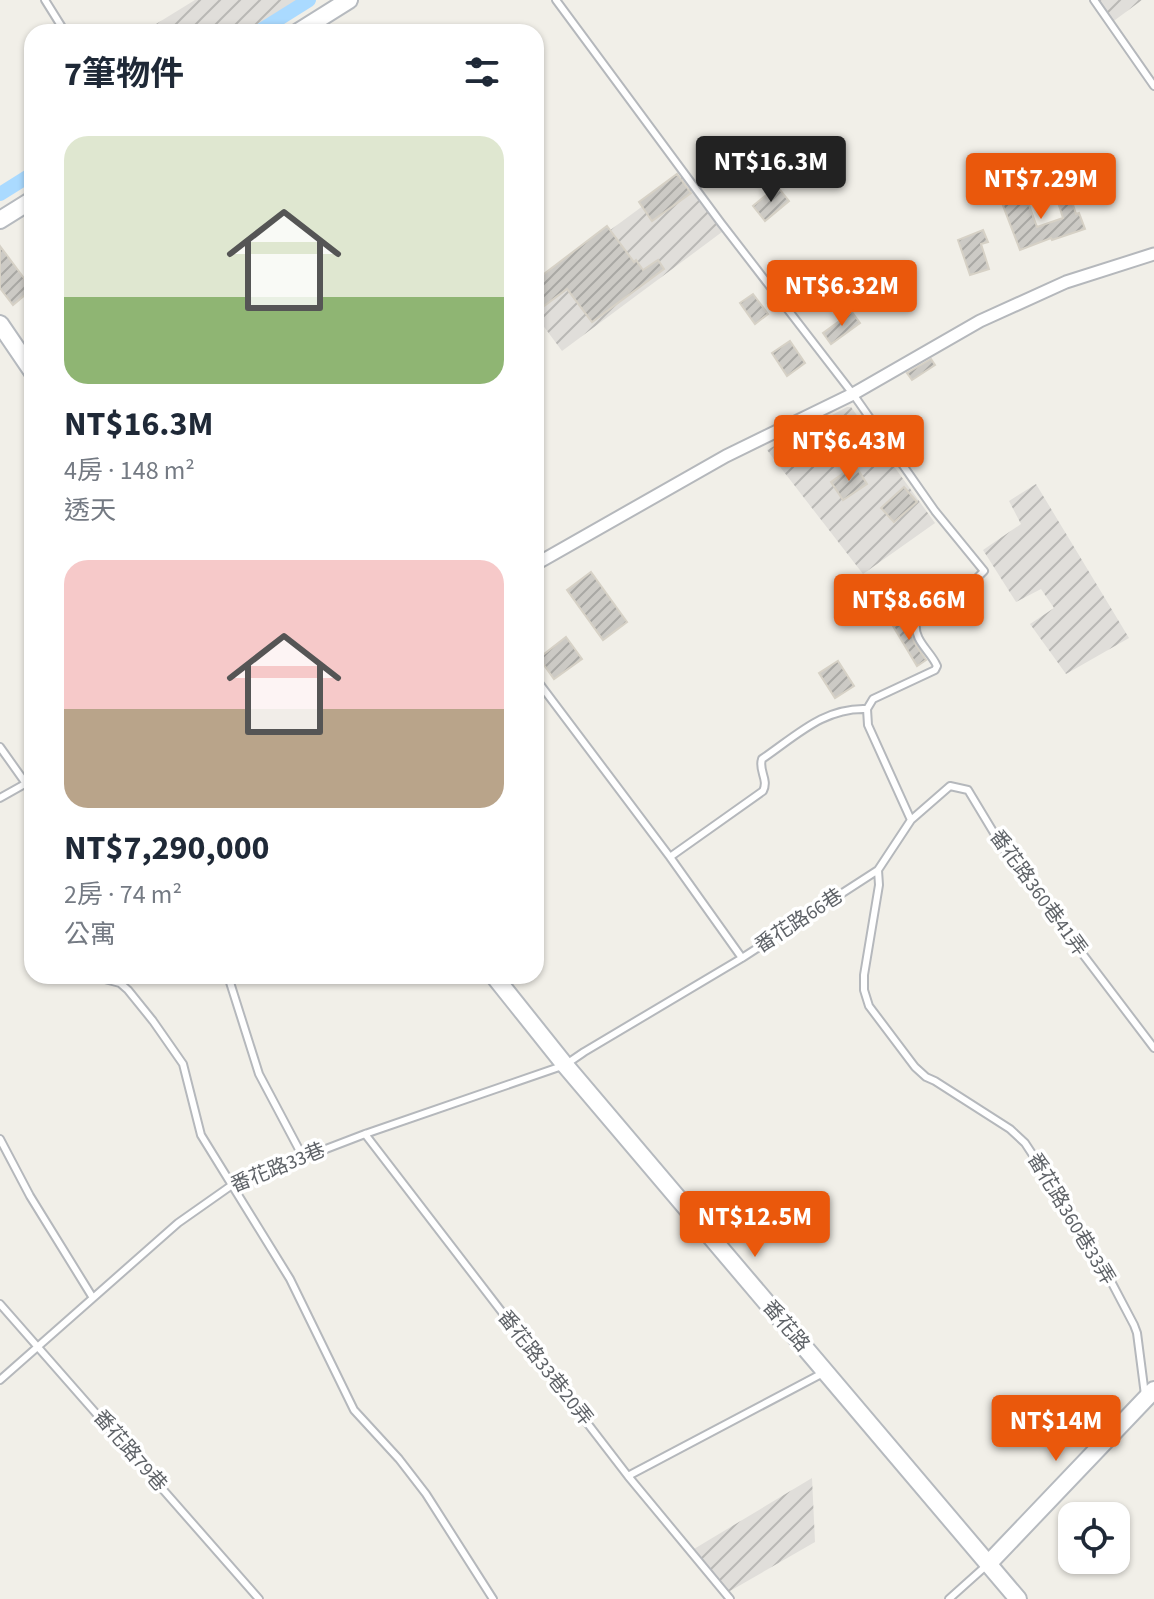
<!DOCTYPE html>
<html lang="zh-TW">
<meta charset="utf-8">
<style>
body{margin:0;font-family:"Source Sans 3","Noto Sans TC",sans-serif;background:#f6f6f7;color:#1f2937;height:100vh;display:flex;flex-direction:column;font-size:30px;white-space:nowrap}
*{box-sizing:border-box;margin:0}
p{font-size:26px;color:#747a83}
.icon{flex:none;width:44px;height:44px;fill:none;stroke:currentColor;stroke-width:2;stroke-linecap:round;stroke-linejoin:round}
.map{position:relative;flex:1;overflow:hidden}
.details{position:absolute;left:24px;top:24px;width:520px;height:960px;display:flex;flex-direction:column;background:#fff;border-radius:24px;box-shadow:0 2px 6px #0004}
.details>*{flex:none}
.tools{position:absolute;left:1058px;top:1502px;display:grid;gap:16px}
.tools a{display:grid;place-items:center;width:72px;height:72px;border-radius:16px;background:#fff;box-shadow:0 2px 6px #0004;font-size:40px}
.price{position:absolute;translate:-50% -68px;padding:0 18px;border-radius:8px;background:#ea580c;color:#fff;font-size:26px;line-height:52px;filter:drop-shadow(0 2px 4px #0008)}
.price::after{content:'';position:absolute;left:50%;top:48px;width:24px;height:18px;margin-left:-12px;background:inherit;clip-path:polygon(0 0,100% 0,50% 100%)}
.price.active{background:#222;color:#fff}
ul{padding:0;list-style:none}
li{display:grid;align-content:center;gap:16px;height:424px;padding:0 40px}
li span{display:grid;place-items:center;height:248px;border-radius:24px;color:#555}
li>.icon{margin-inline-start:auto}
span .icon{width:144px;height:144px;fill:#fffc;stroke-width:1}
li b{font-size:34px}
h2{display:flex;justify-content:space-between;align-items:center;height:96px;padding:0 40px;font-size:34px}
.map>svg:first-child{display:block}
.industrial{fill:url(#industrial-furrows)}
.lines{fill:none;stroke-linecap:round;stroke-linejoin:round}
.canal{stroke:#aadaff;stroke-width:14}
.building{fill:url(#building-hatch);stroke:#d6d1c6;stroke-width:2}
.lane-casing{stroke:#b5b8bc;stroke-width:10}
.street-casing{stroke:#b5b8bc;stroke-width:15}
.secondary-casing{stroke:#b6babf;stroke-width:20}
.lane{stroke:#fff;stroke-width:6}
.street{stroke:#fff;stroke-width:11}
.secondary{stroke:#fff;stroke-width:16}
.labels{text-anchor:middle;dominant-baseline:central;stroke-width:7;stroke-linejoin:round;paint-order:stroke}
.street-label{font-size:20px;fill:#5f6368;stroke:#fff}
</style>
<div class="map">
<svg width="1154" height="1599" viewBox="0 0 1154 1599">
<defs>
<pattern id="industrial-furrows" width="10" height="10" patternUnits="userSpaceOnUse" patternTransform="scale(2)"><rect width="10" height="10" fill="#e0deda"/><path d="M-1 1l2-2M0 10L10 0M9 11l2-2" fill="none" stroke="#b9b8b5"/></pattern>
<pattern id="building-hatch" width="6" height="6" patternUnits="userSpaceOnUse" patternTransform="scale(2)"><rect width="6" height="6" fill="#cccac5"/><path d="M-1 1l2-2M0 6l6-6M5 7l2-2" fill="none" stroke="#a9a8a4"/></pattern>
</defs>
<rect width="100%" height="100%" fill="#f1efe8"/>
<path class="industrial" d="M195,0H314L261,32H143Z
M1093,0H1142L1111,23Z
M682,177L722,232L562,351L536,316V285Z
M847,407H851L935,523L863,574L767,450Z
M1036,484L1129,638L1066,674L1030,624L1054,608L1041,589L1016,602L983,550L1021,524L1009,501Z
M812,1478L815,1542L723,1595L689,1552Z"/>
<g class="lines">
<path class="canal" d="M258,32L309,0
M0,194L32,174"/>
</g>
<path class="building" d="M677,174L691,193L652,221L639,202Z
M777,186L789,201L765,221L753,206Z
M1068,189L1076,214L1079,213L1085,229L1052,240L1051,238L1020,250L1002,203L1025,194L1037,227L1063,218L1055,193Z
M607,226L634,262L636,260L643,270L658,260L664,269L592,322L567,289L544,306L536,296V280Z
M983,230L988,242L981,244L989,269L970,275L958,240Z
M0,246L32,289L13,305L0,288Z
M753,294L768,314L755,324L740,303Z
M852,312L860,323L831,344L823,333Z
M790,341L805,363L787,376L772,353Z
M931,359L935,365L912,380L907,373Z
M855,465L867,484L843,500L831,482Z
M904,487L917,502L894,522L881,508Z
M591,572L627,622L603,640L567,590Z
M905,619L910,627L914,642L926,660L917,666L893,626Z
M566,637L582,659L554,679L539,658Z
M838,661L854,686L835,698L819,673Z"/>
<g class="lines">
<defs>
<path id="lane" d="M45,0L65,32
M556,0L721,223L853,394L935,511L984,571L964,591L916,621C913,641 930,650 937,666L935,670L873,699L867,709C824,707 796,736 762,759C758,771 769,779 763,791L670,857
M1094,0L1154,86
M536,679L670,857L742,958
M0,747L32,792
M0,798L32,780
M911,820L950,786L968,790L1006,853L1154,1048
M878,870L879,885L864,975V990L869,1006L915,1067L926,1077L935,1081L1010,1129L1025,1143L1065,1204L1085,1246L1104,1268L1134,1325L1137,1333L1145,1395
M93,976L120,983L128,990L153,1021L183,1064L201,1135L290,1279L354,1410L399,1459L426,1494L493,1599
M228,976L259,1074L303,1157
M365,1134L628,1476L730,1599
M0,1139L30,1196L93,1298
M0,1304L259,1599
M0,1380L178,1223L232,1185L365,1134L565,1065L584,1052L742,958L878,870L911,820L868,725L867,709
M628,1476L823,1373
M949,1599L988,1564"/>
<path id="street" d="M536,564L726,456L853,394L980,321L1066,282L1154,254"/>
<path id="secondary" d="M298,32L349,0
M0,220L32,200
M0,324L32,371
M494,976L565,1065L1018,1599
M988,1564L1154,1390"/>
</defs>
<use href="#lane" class="lane-casing"/>
<use href="#street" class="street-casing"/>
<use href="#secondary" class="secondary-casing"/>
<use href="#lane" class="lane"/>
<use href="#street" class="street"/>
<use href="#secondary" class="secondary"/>
</g>
<g class="labels">
<g class="street-label">
<text transform="translate(1038 893) rotate(54)">番花路360巷41弄</text>
<text transform="translate(799 921) rotate(-33)">番花路66巷</text>
<text transform="translate(278 1168) rotate(-22)">番花路33巷</text>
<text transform="translate(1071 1219) rotate(59)">番花路360巷33弄</text>
<text transform="translate(786 1326) rotate(50)">番花路</text>
<text transform="translate(545 1368) rotate(52)">番花路33巷20弄</text>
<text transform="translate(130 1451) rotate(49)">番花路79巷</text>
</g>
</g>
</svg>
<div class="tools">
<a><svg class="icon" aria-label="locate" viewBox="0 0 24 24"><circle cx="12" cy="12" r="6"/><path d="M12 2v4M12 18v4M2 12h4M18 12h4"/></svg></a>
</div>
<b class="price active" style="left:771px;top:204px">NT$16.3M</b>
<b class="price" style="left:1041px;top:221px">NT$7.29M</b>
<b class="price" style="left:842px;top:328px">NT$6.32M</b>
<b class="price" style="left:849px;top:483px">NT$6.43M</b>
<b class="price" style="left:909px;top:642px">NT$8.66M</b>
<b class="price" style="left:755px;top:1259px">NT$12.5M</b>
<b class="price" style="left:1056px;top:1463px">NT$14M</b>
<section class="details">
<h2>7筆物件<svg class="icon" aria-label="filters" viewBox="0 0 24 24"><path d="M4 7h16M4 17h16"/><circle cx="9" cy="7" r="2"/><circle cx="15" cy="17" r="2"/></svg></h2>
<ul>
<li><span style="background:linear-gradient(#dfe7d0 65%,#8fb573 0)"><svg class="icon" aria-label="home" viewBox="0 0 24 24"><path d="M3 11l9-7 9 7M6 9v11h12V9"/></svg></span><div><b>NT$16.3M</b><p>4房 · 148 m²</p><p>透天</p></div></li>
<li><span style="background:linear-gradient(#f6c9c9 60%,#b9a48a 0)"><svg class="icon" aria-label="home" viewBox="0 0 24 24"><path d="M3 11l9-7 9 7M6 9v11h12V9"/></svg></span><div><b>NT$7,290,000</b><p>2房 · 74 m²</p><p>公寓</p></div></li>
</ul>
</section>
</div>
